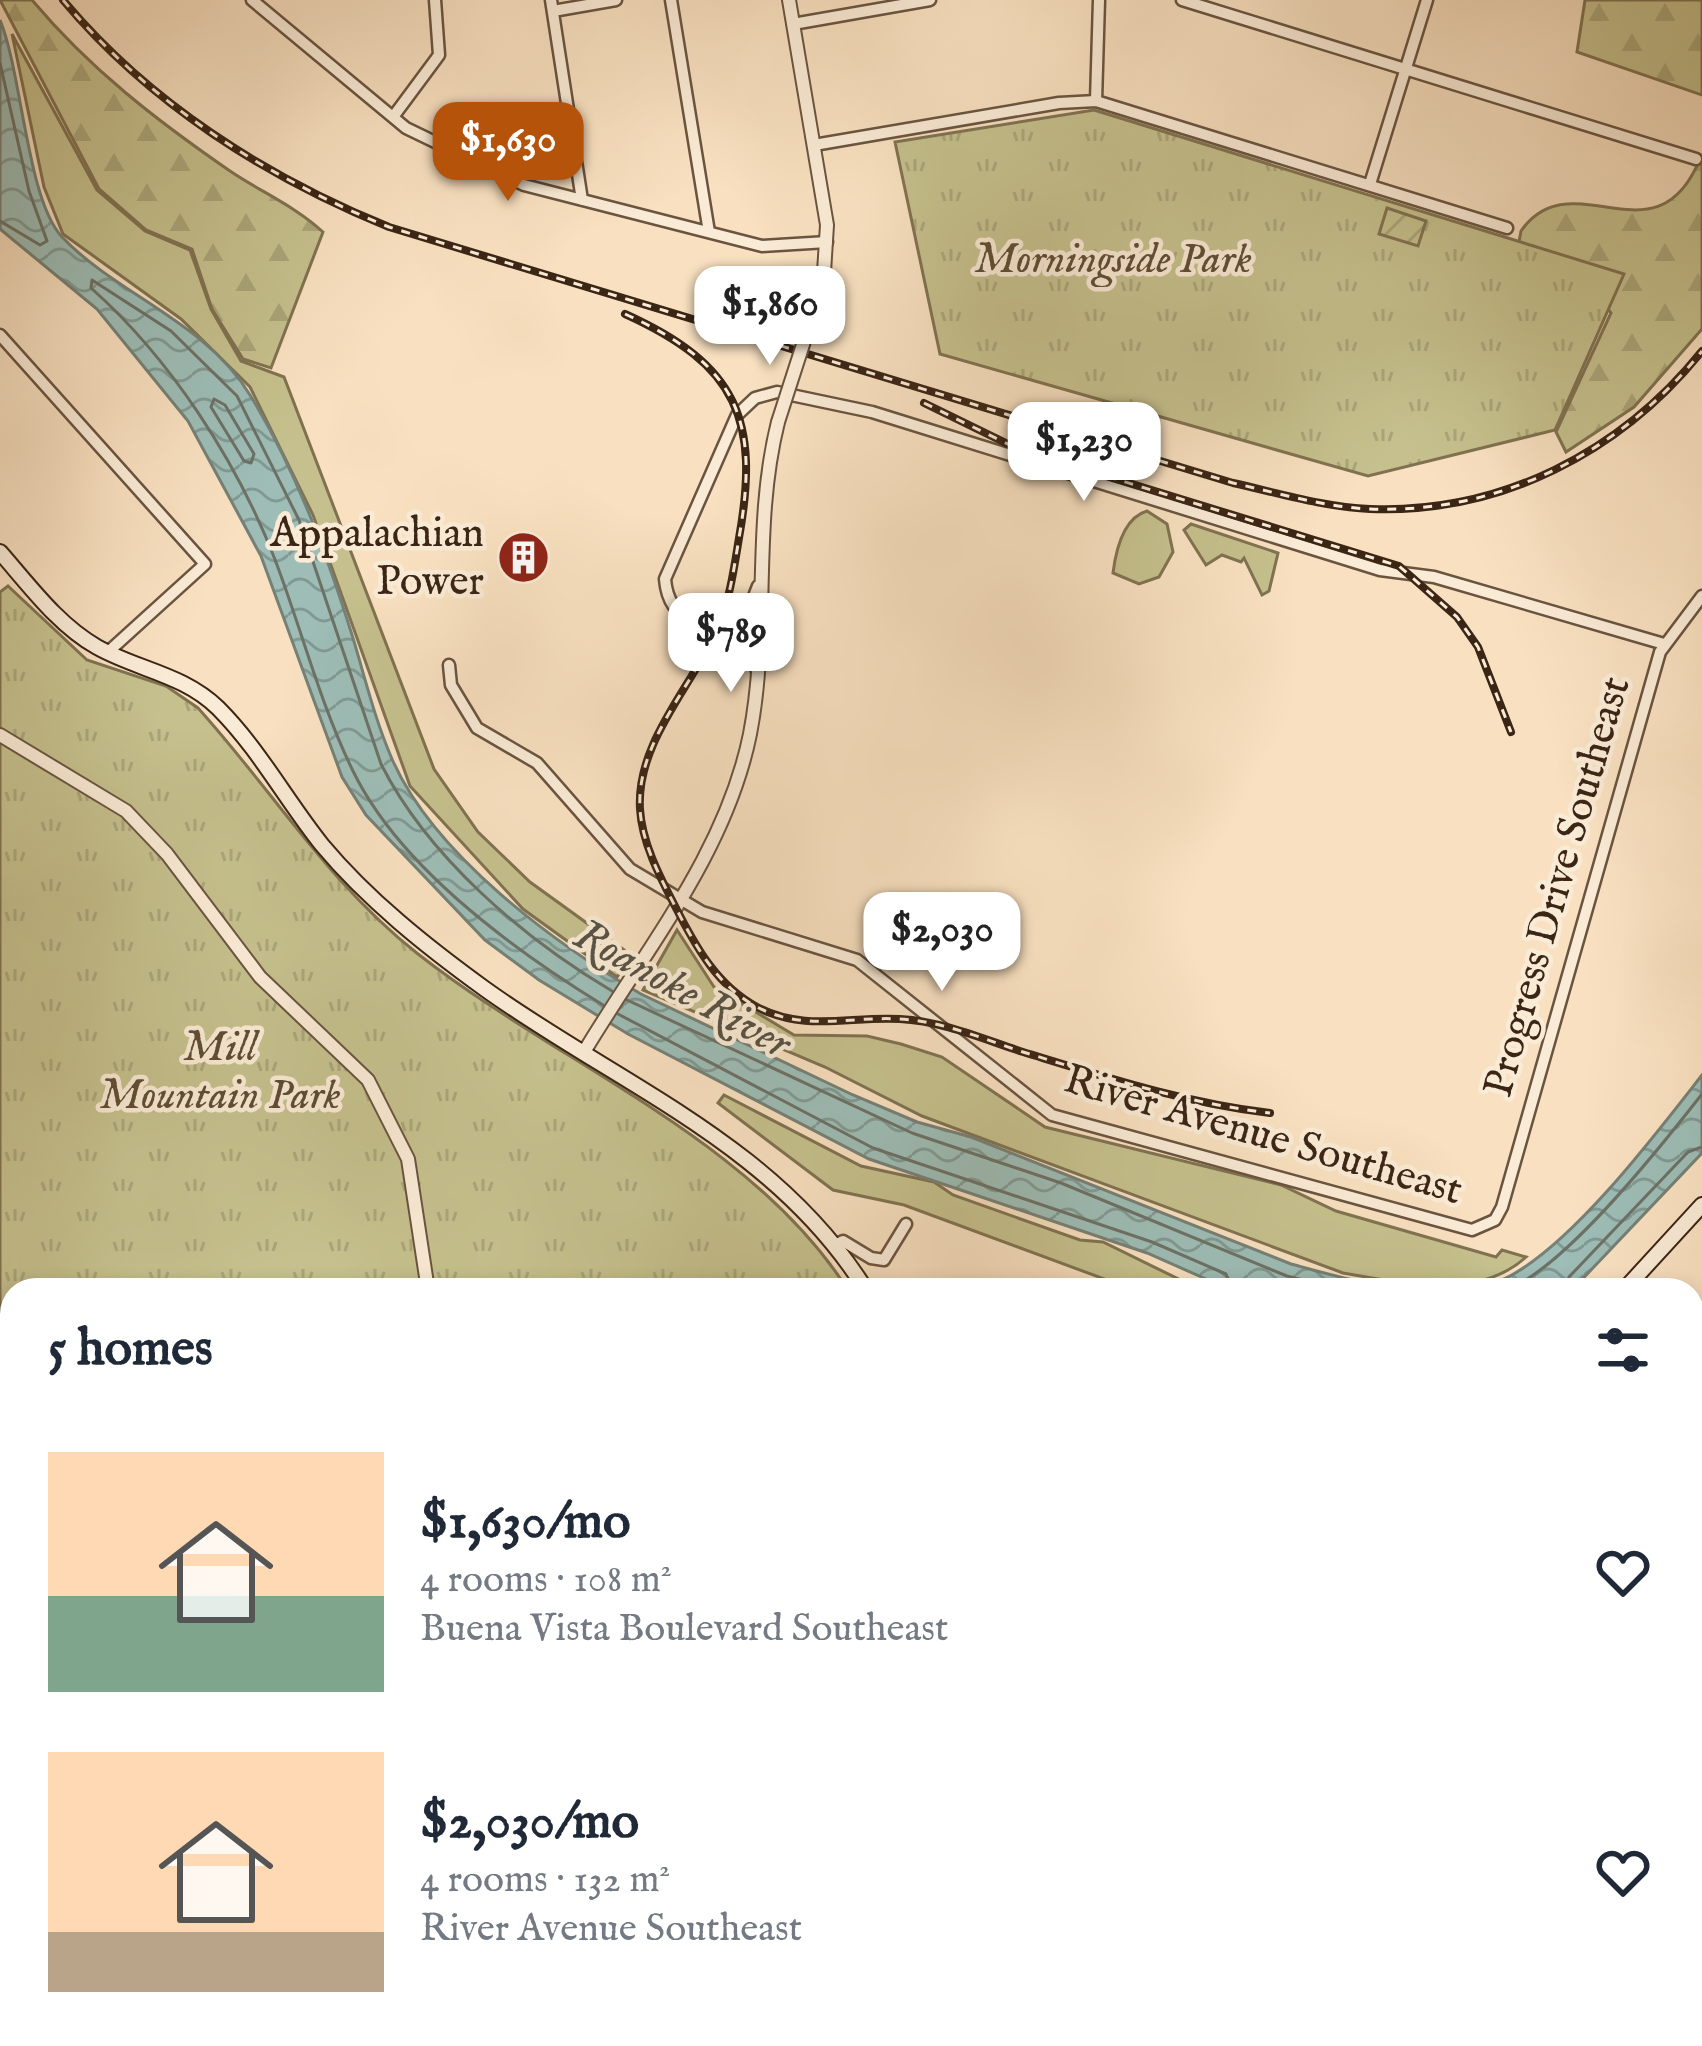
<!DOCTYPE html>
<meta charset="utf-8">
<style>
body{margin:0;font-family:"IM FELL English",serif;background:#f2f2f3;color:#1f2937;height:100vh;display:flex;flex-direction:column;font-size:45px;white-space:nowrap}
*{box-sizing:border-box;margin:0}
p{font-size:39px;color:#747a83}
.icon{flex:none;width:66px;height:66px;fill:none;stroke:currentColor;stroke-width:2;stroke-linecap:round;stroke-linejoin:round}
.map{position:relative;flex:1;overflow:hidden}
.panel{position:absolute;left:0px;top:1278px;width:1704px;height:768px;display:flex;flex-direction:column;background:#fff;border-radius:36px 36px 0 0;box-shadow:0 6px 18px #0003}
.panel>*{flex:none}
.price{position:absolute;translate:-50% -102px;padding:0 27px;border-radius:24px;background:#fff;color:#222;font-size:39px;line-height:78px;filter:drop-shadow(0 3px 6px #0008)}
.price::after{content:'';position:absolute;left:50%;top:72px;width:36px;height:27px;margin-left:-18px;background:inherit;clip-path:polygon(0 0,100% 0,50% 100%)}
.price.on{background:#b45309;color:#fff}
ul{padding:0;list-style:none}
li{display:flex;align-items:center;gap:36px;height:300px;padding:0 48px}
li span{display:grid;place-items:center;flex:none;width:336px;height:240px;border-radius:0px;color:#555}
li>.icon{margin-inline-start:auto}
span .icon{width:144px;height:144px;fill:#fffc;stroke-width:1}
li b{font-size:51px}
h2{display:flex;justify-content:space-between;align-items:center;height:144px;padding:0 48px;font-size:51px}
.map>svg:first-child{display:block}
.grass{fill:#c5c08d;stroke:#807251;stroke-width:3}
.forest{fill:url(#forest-firs);stroke:#807251;stroke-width:3}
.park{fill:url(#park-tufts);stroke:#807251;stroke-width:3}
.garden{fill:url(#garden-furrows);stroke:#807251;stroke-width:3}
.water{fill:url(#water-waves);stroke:#768076;stroke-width:3}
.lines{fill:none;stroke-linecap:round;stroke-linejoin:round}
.shore{stroke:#6c7166;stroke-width:3}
.stream{stroke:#768076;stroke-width:3}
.minor-casing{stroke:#6a5440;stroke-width:15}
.tertiary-casing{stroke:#6a5440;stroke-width:16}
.secondary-casing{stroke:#3b2515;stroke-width:18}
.minor{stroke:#faebd6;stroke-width:10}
.tertiary{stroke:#faebd6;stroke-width:12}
.secondary{stroke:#faebd6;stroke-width:14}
.rail-casing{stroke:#3b2515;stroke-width:8}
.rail{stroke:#faebd6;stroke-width:3;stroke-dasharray:9;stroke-linecap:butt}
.tertiary-bridge-casing{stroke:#6a5440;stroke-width:16;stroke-linecap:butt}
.tertiary-bridge{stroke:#faebd6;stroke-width:12}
.labels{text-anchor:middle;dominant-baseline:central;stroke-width:9;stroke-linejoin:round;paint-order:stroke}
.park-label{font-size:42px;font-style:italic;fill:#5e4c33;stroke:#faebd6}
.poi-label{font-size:42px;fill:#3b2515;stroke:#faebd6;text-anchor:end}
.street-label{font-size:42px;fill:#3b2515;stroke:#faebd6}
.water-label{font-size:45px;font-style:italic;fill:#585345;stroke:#faebd6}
</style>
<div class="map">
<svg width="1702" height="2046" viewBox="0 0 1702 2046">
<defs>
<pattern id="forest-firs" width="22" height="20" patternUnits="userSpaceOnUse" patternTransform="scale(3)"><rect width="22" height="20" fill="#c5c08d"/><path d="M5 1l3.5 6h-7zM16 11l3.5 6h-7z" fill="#aaa579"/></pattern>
<pattern id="park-tufts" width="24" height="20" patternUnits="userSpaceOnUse" patternTransform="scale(3)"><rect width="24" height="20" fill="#c5c08d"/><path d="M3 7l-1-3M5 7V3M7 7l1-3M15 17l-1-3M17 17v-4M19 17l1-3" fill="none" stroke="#aaa579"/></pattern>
<pattern id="garden-furrows" width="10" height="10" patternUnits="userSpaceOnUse" patternTransform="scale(3)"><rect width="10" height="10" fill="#c5c08d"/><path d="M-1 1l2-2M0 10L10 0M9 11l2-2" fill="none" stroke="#aaa579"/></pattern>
<pattern id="water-waves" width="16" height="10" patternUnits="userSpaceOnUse" patternTransform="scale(3)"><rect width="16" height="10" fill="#9dbdb6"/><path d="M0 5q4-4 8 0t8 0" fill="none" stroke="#819993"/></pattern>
</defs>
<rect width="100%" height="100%" fill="#f8e0c0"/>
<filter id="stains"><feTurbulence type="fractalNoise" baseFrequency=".00167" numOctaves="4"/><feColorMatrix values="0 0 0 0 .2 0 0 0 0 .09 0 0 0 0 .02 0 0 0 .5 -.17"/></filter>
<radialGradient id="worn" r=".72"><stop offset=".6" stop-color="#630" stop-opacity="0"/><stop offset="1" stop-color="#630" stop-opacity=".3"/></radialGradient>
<path class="grass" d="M12,34L97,190L145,231L190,250L211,309L241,361L284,377L434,769L478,832L530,882L631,955L617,977L523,909L410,786L313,515L250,387L181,319L63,234L44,187Z
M1147,511L1167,524L1173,552L1159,577L1139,584L1113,573C1116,549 1123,518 1147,511Z
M1191,524L1278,553L1269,591L1262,595L1244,558L1241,562L1222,555L1206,565L1184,530Z
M677,930L714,987L794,1035L867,1036L901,1044L942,1057L1045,1127L1281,1185L1336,1211L1496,1257L1502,1250L1526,1257C1478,1301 1402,1283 1343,1273L922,1116L825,1067L643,990Z
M724,1095L861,1166L934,1182L953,1195L1080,1240L1103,1242L1201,1290H1134L904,1205L833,1190L718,1103Z"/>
<path class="forest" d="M0,0H32C90,69 156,120 230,171C261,192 295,206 323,232L271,368L243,359L212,309L192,249L146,230L99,189Z
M1585,0H1702V95L1577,52Z
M1702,154V329L1634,407L1566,452L1556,432L1611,313L1599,297L1518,247L1521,231C1573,157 1658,270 1702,154Z
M1692,1668H1702V2046H1539L1538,2034H1692Z
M869,2034H1057L1053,2046H867Z"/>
<path class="park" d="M1094,110L1624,274L1555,430L1368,476L940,354L895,142Z
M8,586L87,660L166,686L198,708C273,791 329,884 418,954C558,1064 751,1138 848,1290H12V2034H865L863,2046H0V592Z"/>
<path class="garden" d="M1387,208L1426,221L1418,246L1379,234Z"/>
<path class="water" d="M0,20C22,73 27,200 62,237C116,294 206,322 250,395C296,470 327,555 353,638C365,678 375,720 392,759C434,855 554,943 641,994L853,1095L917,1122L971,1137L1291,1264C1354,1281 1447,1309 1510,1276C1575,1241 1656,1134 1702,1075V1153L1572,1290H1231L1147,1253L869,1159L628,1034L539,980L485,940L366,815L342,777L261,556L188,421L97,309L0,229Z"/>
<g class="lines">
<path class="shore" d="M0,63L29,191L47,241L40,245L0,221
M214,399L225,405L254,454L251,463L244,461L211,407Z
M627,1000L912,1133L1061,1183L1287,1276L1342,1290
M603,1005C514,950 400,868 353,771C320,704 301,627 274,557C236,460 170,358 91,288L92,280L171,331L237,396L299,520L381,764C428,857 523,938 612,991
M618,1014L873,1148L1152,1242L1226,1274L1233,1290
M1505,1290C1563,1271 1663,1144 1702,1094
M1565,1290L1569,1277L1688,1152L1702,1147"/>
<path class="stream" d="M1164,2034L1165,2046"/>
<defs>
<path id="minor" d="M252,0L406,128L524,185L762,246L827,242
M551,0L582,200
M671,0L709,232
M1182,0L1696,159
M553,11L616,0
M793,24L930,0
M1096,101L1099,0
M393,117L439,55L435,0
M814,145L1059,103L1096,101L1507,228
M1370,184L1427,0
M0,335L205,564L108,652
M719,627L751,604L758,586
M721,629L750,651L757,671
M758,629C718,628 669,631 665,579L737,415L755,398L777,392L872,412L1380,570L1434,577L1664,644
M449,665L451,685L477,728L537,763L630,869L702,912L857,960L1052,1115L1472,1230L1495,1220L1502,1207L1660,652L1702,596
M834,1245L843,1241L871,1258L884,1260L906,1224
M1531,2034L1532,2046"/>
<path id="tertiary" d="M789,0L827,225L824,272L808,329
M0,735L126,811L167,854L260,977L368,1080L408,1159L428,1290
M584,1052C645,950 726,853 750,734C770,631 752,526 778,422
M220,2046L254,2034
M1106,2046V2034"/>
<path id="secondary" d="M0,552C29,585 58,625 97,647C138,670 183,674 218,708C259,749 286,800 322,845C368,900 427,947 485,989C619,1085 775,1144 866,1290
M1624,1290L1702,1205
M1692,1513L1702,1511"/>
</defs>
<use href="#minor" class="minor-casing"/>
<use href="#tertiary" class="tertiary-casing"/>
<use href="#secondary" class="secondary-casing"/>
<use href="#minor" class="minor"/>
<use href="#tertiary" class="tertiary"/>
<use href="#secondary" class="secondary"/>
<defs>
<path id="rail" d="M63,0C149,103 266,177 389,227L1233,483C1278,493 1324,507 1370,509C1501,514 1621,452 1702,351
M625,314C738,365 760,420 739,538C734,568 730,599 718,627C694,685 636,741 640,809C642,844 661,879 677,910C697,949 718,986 757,1007C804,1032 850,1016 900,1019C942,1021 983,1039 1023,1052C1105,1077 1185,1103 1270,1113
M924,403L1018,449L1399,566L1457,617L1478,647L1511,732"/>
</defs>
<use href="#rail" class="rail-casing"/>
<use href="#rail" class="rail"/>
<defs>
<path id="tertiary-bridge" d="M778,422L808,329"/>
</defs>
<use href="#tertiary-bridge" class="tertiary-bridge-casing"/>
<use href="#tertiary-bridge" class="tertiary-bridge"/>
</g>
<defs>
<symbol id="building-disc" viewBox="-11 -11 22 22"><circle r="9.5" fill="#8f2418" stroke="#faebd6"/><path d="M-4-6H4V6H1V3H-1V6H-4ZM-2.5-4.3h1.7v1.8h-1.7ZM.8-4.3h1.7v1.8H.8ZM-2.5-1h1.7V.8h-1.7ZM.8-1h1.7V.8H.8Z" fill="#fff"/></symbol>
</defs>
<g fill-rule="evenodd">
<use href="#building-disc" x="494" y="528" width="59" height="59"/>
</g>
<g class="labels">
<g class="park-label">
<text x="1113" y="260">Morningside Park</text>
<text x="220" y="1048">Mill<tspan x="220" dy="48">Mountain Park</tspan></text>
</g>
<g class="poi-label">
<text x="484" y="534">Appalachian<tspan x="484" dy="48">Power</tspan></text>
</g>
<g class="street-label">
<text transform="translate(1558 887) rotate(-74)">Progress Drive Southeast</text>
<text transform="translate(1263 1136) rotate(16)">River Avenue Southeast</text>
</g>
<g class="water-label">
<text transform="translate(682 990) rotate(29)">Roanoke River</text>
</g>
</g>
<rect width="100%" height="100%" filter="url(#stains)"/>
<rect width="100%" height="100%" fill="url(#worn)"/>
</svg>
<b class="price on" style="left:508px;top:204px">$1,630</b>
<b class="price" style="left:770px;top:368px">$1,860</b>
<b class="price" style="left:1084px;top:504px">$1,230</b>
<b class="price" style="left:731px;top:695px">$789</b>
<b class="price" style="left:942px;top:994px">$2,030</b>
<section class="panel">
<h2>5 homes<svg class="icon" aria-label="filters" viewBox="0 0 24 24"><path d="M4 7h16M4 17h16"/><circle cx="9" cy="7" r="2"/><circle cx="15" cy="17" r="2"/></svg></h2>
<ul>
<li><span style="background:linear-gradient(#ffd9b3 60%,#7fa58c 0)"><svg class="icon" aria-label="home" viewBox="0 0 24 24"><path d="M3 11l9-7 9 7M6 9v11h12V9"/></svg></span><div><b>$1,630/mo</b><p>4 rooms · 108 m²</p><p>Buena Vista Boulevard Southeast</p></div><svg class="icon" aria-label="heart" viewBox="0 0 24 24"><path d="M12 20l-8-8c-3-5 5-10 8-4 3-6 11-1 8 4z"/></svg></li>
<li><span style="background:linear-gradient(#ffd9b3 75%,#b9a48a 0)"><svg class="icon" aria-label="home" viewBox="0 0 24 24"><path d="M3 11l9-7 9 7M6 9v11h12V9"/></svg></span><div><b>$2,030/mo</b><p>4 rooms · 132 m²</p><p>River Avenue Southeast</p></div><svg class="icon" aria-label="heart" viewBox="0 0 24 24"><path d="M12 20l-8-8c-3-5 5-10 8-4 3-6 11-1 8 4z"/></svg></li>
</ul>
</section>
</div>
